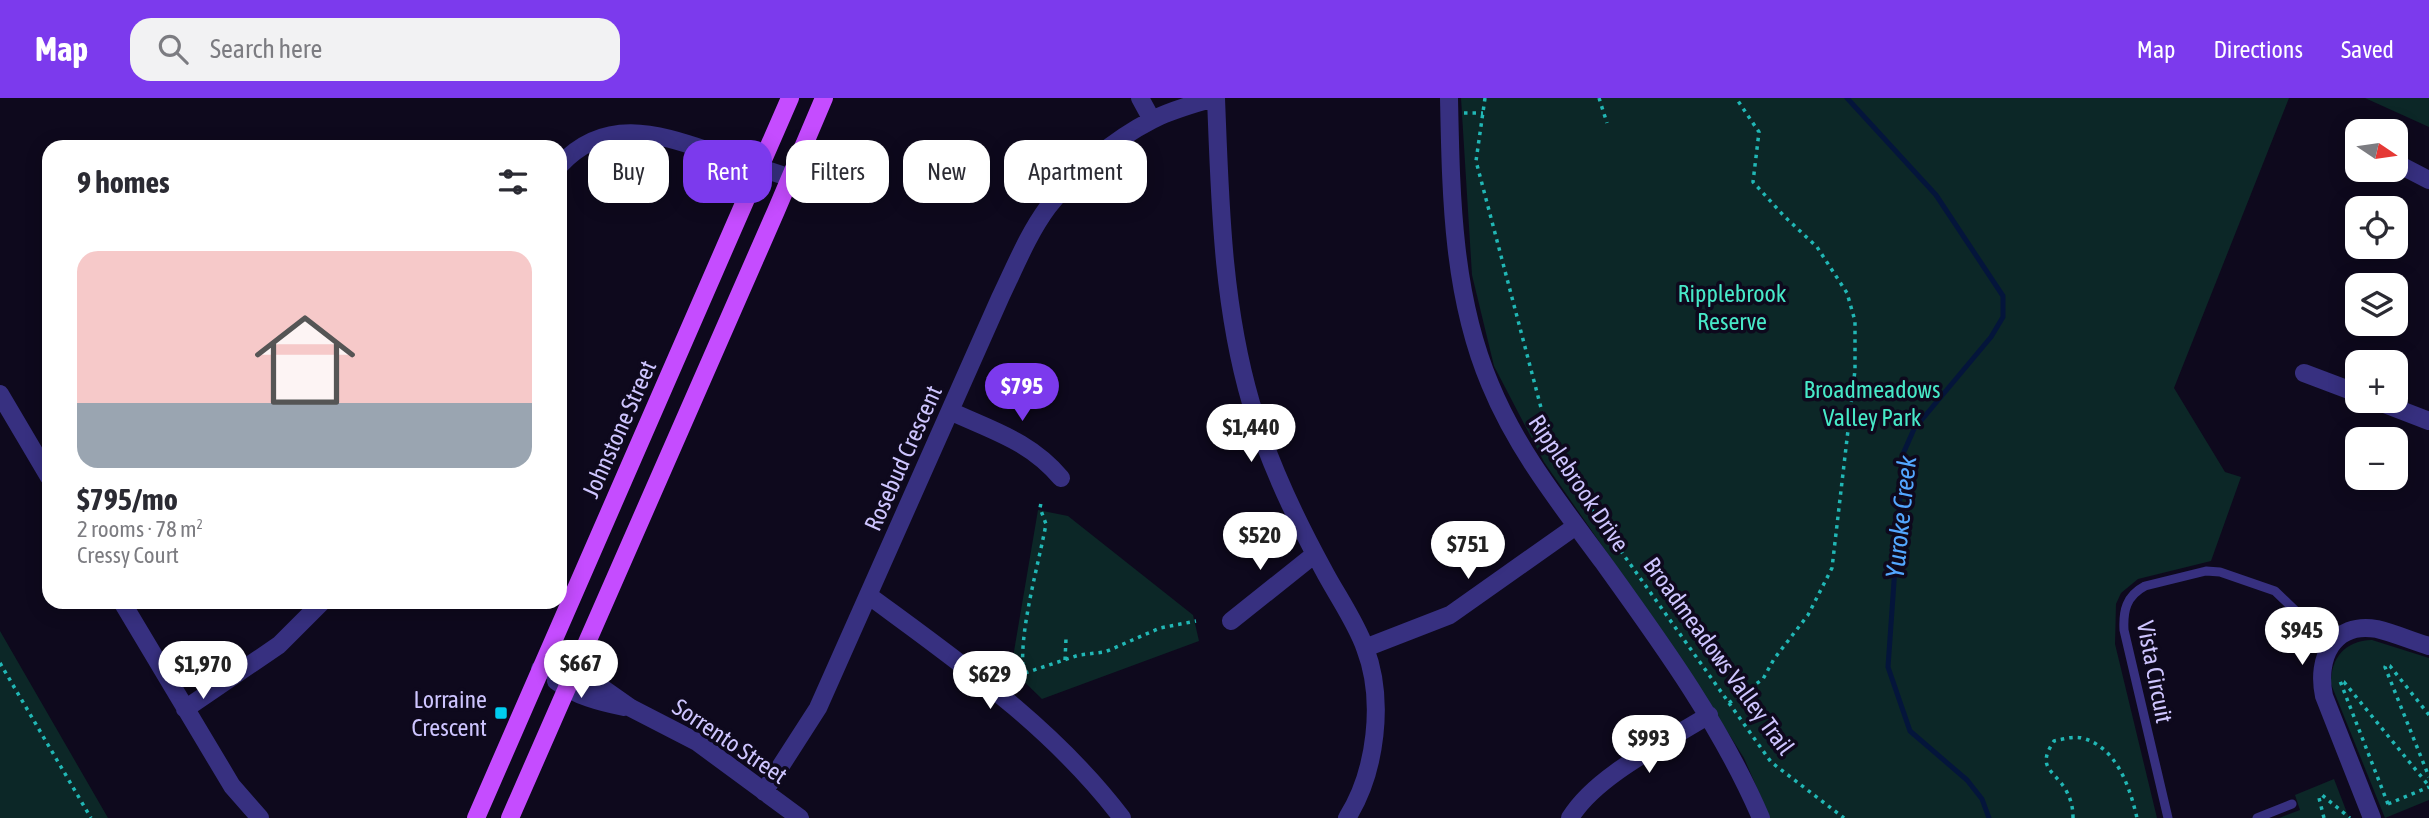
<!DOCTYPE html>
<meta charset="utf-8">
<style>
body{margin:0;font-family:"Asap Condensed",sans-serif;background:#f2f2f3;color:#2b2b33;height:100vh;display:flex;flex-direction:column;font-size:26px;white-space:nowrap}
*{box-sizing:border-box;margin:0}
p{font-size:23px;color:#7c7c81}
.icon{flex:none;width:38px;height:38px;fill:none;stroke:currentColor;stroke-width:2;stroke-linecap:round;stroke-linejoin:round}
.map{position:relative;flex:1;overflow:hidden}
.side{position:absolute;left:42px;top:42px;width:525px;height:469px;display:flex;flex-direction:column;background:#fff;border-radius:21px;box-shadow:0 4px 18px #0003}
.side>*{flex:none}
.top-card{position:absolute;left:588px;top:42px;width:665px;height:63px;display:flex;gap:14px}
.needle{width:46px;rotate:103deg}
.buttons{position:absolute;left:2345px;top:21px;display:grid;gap:14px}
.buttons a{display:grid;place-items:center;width:63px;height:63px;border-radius:14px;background:#fff;box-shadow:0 4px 18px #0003;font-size:35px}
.price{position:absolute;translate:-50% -60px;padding:0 16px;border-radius:24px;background:#fff;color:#222;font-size:23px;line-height:46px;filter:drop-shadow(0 2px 4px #0008)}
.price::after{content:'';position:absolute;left:50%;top:42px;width:21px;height:16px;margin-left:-10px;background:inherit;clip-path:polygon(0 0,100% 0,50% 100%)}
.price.active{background:#7c3aed;color:#fff}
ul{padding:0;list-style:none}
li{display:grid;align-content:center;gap:14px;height:371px;padding:0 35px}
li span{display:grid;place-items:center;height:217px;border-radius:21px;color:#555}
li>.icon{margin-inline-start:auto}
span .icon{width:126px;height:126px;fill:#fffc;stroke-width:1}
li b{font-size:30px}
h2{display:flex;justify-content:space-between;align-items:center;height:84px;padding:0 35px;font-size:30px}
.chip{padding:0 24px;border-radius:21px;background:#fff;box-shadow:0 4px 18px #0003;font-size:24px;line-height:63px}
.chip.active{background:#7c3aed;color:#fff}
header{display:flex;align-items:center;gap:42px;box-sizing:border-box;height:98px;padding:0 35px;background:#7c3aed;color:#fff}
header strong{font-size:33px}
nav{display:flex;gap:38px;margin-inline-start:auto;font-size:24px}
.search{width:490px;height:63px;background:#f2f2f3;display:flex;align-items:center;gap:18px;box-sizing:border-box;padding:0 24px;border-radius:21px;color:#7c7c81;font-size:26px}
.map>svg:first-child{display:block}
.green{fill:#0c2727}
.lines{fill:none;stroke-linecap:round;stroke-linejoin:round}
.stream{stroke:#04153b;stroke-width:5}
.path{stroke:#21b7b5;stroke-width:3.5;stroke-dasharray:3.5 5;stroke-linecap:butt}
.lane{stroke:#373080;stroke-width:9}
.street{stroke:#373080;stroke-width:18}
.primary{stroke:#c54cff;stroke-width:18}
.poi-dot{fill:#00cdf0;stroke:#0e091d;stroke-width:2.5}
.labels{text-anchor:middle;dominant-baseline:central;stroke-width:7;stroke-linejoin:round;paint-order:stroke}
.park-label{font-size:24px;fill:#47e9c8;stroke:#0e091d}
.street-label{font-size:24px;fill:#cec5ff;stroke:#0e091d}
.poi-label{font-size:24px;fill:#cec5ff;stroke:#0e091d;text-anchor:end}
.water-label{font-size:26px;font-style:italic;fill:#53a7ff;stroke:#0e091d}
</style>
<header>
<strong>Map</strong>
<div class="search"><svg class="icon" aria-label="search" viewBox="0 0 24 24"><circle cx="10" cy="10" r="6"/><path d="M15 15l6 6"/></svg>Search here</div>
<nav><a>Map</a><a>Directions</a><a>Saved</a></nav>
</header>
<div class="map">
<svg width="2429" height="720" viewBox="0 0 2429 720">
<rect width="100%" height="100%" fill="#0e091d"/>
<path class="green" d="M1461,0H2289L2174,290L2225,374L2241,379L2211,463L2138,481L2121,495L2116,506L2115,546L2157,720H1770L1744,660L1685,567L1544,364L1494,268L1472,177Z
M2365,0H2429V29Z
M1038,412L1068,418L1193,517L1199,543L1042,601L1011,571Z
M0,533L108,720H0Z
M2372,542L2429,560V702L2385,720L2331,586C2331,559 2345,543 2372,542Z
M2334,681L2349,720H2279L2300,712L2295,697Z"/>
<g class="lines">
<path class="stream" d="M1847,0L1936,97L2003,198V219L1991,239L1914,331L1903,356L1888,569L1910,633L1967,682L1982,701L1989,720"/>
<path class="path" d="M1485,0L1476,63L1554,359L1771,664L1844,720
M1599,0L1607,25
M1464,15H1483
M1065,562L1066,541
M0,565L91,720
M1024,576C1017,540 1039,465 1046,426L1040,410L1041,405
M1011,584L1019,577L1079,557L1105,554L1160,530L1196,523
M1729,605L1763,581L1774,561L1808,517L1832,470L1855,272V223L1847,195L1817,149L1784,118L1753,84L1759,34L1736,0
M2429,617L2390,568L2386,567L2385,569L2429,679
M2388,706L2340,583L2344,584L2429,688
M2388,706L2429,689
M2073,720C2073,709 2071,702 2066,692C2053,671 2036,670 2054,643C2063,641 2073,638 2082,640C2117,649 2130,690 2137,720
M2324,720L2319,700L2322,697L2350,720"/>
<path class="lane" d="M2168,720L2124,532C2123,513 2126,498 2145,488L2206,473L2220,474L2275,493L2331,547
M2257,720L2292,706"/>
<path class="street" d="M1140,0L1152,22
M1216,0C1220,103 1222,206 1251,305C1268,363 1294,418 1323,471C1336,496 1356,524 1365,550C1385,602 1376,674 1347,720
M1449,0C1451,96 1452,196 1490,286C1517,352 1561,407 1603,464C1662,546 1721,627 1761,720
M2396,65L2429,82
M560,67C605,19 655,35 709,53C736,62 764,71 791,80
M2304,275L2357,295
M0,296L49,379
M2377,303L2429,323
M950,313C993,333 1030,343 1061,380
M868,497C959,564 1053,629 1122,720
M122,504L232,688L260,720
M1231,523L1315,456
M1365,550L1450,517L1576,428
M540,571L573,577L604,591L631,610L697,644L800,720
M556,583C576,598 600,604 624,609
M185,611L279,547L322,504
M764,694L818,610L1000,200C1015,169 1028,136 1048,109C1075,74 1113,42 1152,22C1171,12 1192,7 1213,0
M1570,720C1596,677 1666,644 1709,617
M2372,720L2324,598C2316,561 2333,523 2377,531C2394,535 2412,543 2429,548"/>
<path class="primary" d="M476,720L790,0
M510,720L776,113L824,0"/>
</g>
<rect class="poi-dot" x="494" y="608" width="14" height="14" rx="3.5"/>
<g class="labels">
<g class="park-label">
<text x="1732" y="195">Ripplebrook<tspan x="1732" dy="28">Reserve</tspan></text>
<text x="1872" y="291">Broadmeadows<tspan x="1872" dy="28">Valley Park</tspan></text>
</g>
<g class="street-label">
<text transform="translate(619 331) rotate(-66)">Johnstone Street</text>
<text transform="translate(903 360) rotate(-66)">Rosebud Crescent</text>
<text transform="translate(1579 385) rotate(56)">Ripplebrook Drive</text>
<text transform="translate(1719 558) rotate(54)">Broadmeadows Valley Trail</text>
<text transform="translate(2155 574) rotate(79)">Vista Circuit</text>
<text transform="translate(730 643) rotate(34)">Sorrento Street</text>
</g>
<g class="poi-label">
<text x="487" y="601">Lorraine<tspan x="487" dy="28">Crescent</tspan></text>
</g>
<g class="water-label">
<text transform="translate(1901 419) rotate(-84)">Yuroke Creek</text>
</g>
</g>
</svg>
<div class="buttons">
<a><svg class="needle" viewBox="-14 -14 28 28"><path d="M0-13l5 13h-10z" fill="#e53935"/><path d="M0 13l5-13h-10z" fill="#7c7c81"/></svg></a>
<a><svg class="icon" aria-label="locate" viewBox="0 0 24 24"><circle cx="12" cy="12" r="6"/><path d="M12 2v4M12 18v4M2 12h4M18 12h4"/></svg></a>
<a><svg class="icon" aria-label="layers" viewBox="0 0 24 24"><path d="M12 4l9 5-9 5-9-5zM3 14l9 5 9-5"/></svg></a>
<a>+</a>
<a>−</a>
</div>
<b class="price active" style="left:1022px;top:325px">$795</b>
<b class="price" style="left:1251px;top:366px">$1,440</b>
<b class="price" style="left:1260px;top:474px">$520</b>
<b class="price" style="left:1468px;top:483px">$751</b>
<b class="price" style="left:2302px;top:569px">$945</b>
<b class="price" style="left:581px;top:602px">$667</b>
<b class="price" style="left:203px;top:603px">$1,970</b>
<b class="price" style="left:990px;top:613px">$629</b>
<b class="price" style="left:1649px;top:677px">$993</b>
<div class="top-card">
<a class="chip">Buy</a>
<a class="chip active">Rent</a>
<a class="chip">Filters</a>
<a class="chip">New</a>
<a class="chip">Apartment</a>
</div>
<section class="side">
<h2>9 homes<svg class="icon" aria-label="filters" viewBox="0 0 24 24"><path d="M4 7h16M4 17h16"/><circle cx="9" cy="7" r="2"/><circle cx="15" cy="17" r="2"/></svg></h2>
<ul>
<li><span style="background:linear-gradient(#f6c9c9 70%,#9aa5b1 0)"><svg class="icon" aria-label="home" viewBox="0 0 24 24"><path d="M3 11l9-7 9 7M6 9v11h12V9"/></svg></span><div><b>$795/mo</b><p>2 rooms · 78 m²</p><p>Cressy Court</p></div></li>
</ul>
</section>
</div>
